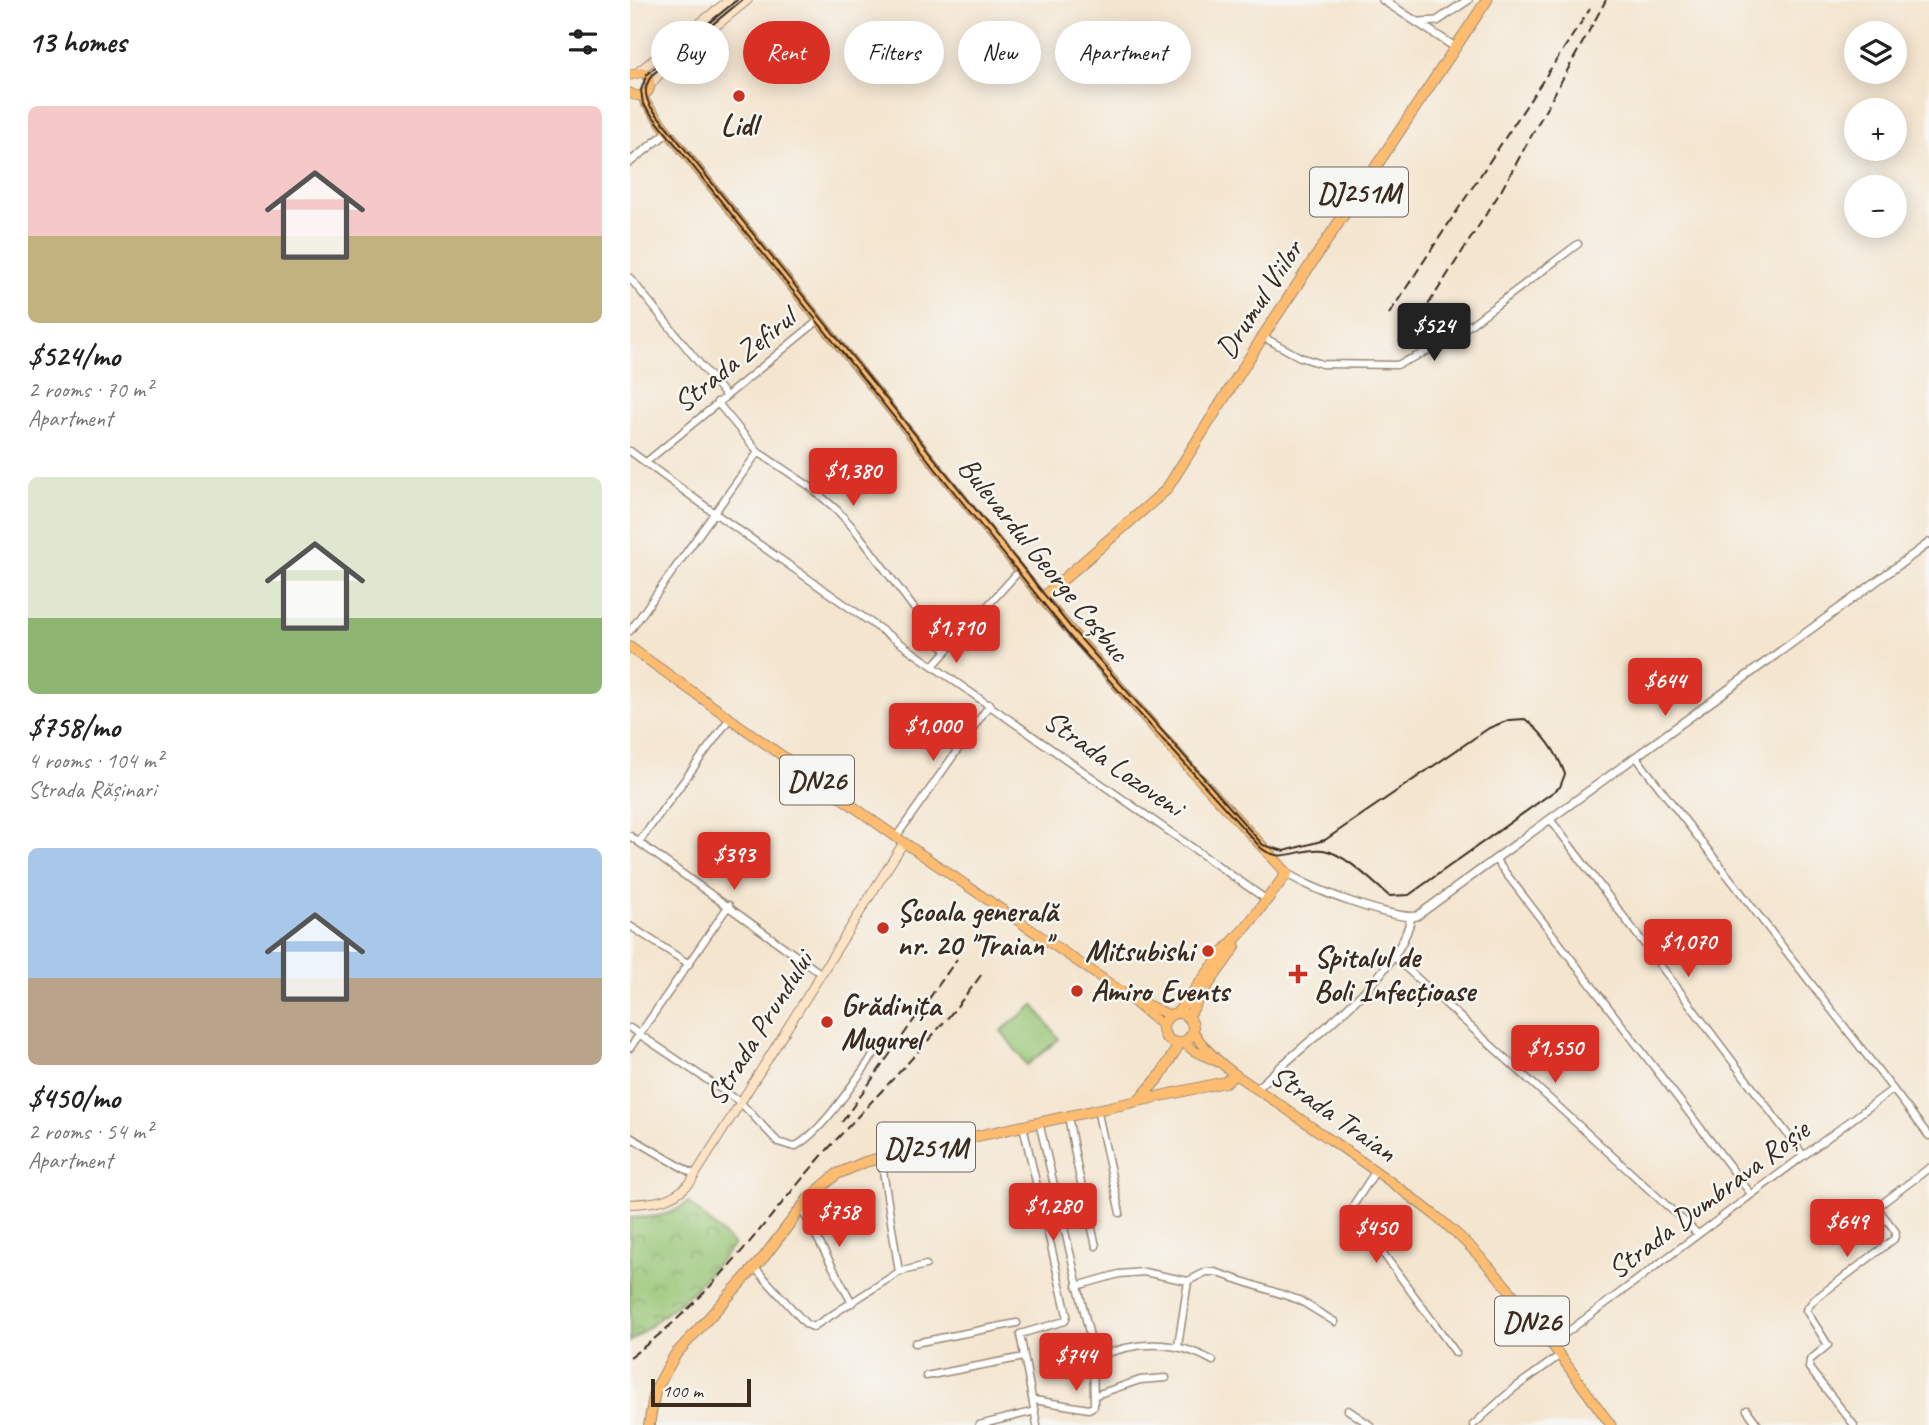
<!DOCTYPE html>
<meta charset="utf-8">
<style>
body{margin:0;font-family:Caveat,sans-serif;background:#f2f2f2;color:#222;height:100vh;display:flex;flex-direction:column;font-size:26px;white-space:nowrap}
*{box-sizing:border-box;margin:0}
p{font-size:23px;color:#767676}
.icon{flex:none;width:38px;height:38px;fill:none;stroke:currentColor;stroke-width:2;stroke-linecap:round;stroke-linejoin:round}
.map{position:relative;flex:1;overflow:hidden}
.details{display:flex;flex-direction:column;background:#fff;width:630px}
.details>*{flex:none}
.banner{position:absolute;left:21px;top:21px;width:665px;height:63px;display:flex;gap:14px}
.fabs{position:absolute;left:1214px;top:21px;display:grid;gap:14px}
.fabs a{display:grid;place-items:center;width:63px;height:63px;border-radius:50%;background:#fff;box-shadow:0 4px 18px #0003;font-size:35px}
.scale{position:absolute;left:21px;bottom:18px;width:100px;box-sizing:border-box;padding-left:7px;border:4px solid #3b2a1e;border-top:0;font-size:19px;line-height:24px;white-space:nowrap;color:#3b2a1e;-webkit-text-stroke:5px #f6f6f2;paint-order:stroke}
.price{position:absolute;translate:-50% -60px;padding:0 16px;border-radius:7px;background:#d93025;color:#fff;font-size:23px;line-height:46px;filter:drop-shadow(0 2px 4px #0008)}
.price::after{content:'';position:absolute;left:50%;top:42px;width:21px;height:16px;margin-left:-10px;background:inherit;clip-path:polygon(0 0,100% 0,50% 100%)}
.price.selected{background:#222;color:#fff}
ul{padding:0;list-style:none}
li{display:grid;align-content:center;gap:14px;height:371px;padding:0 28px}
li span{display:grid;place-items:center;height:217px;border-radius:10px;color:#555}
li>.icon{margin-inline-start:auto}
span .icon{width:126px;height:126px;fill:#fffc;stroke-width:1}
li b{font-size:30px}
h2{display:flex;justify-content:space-between;align-items:center;height:84px;padding:0 28px;font-size:30px}
.pill{padding:0 24px;border-radius:32px;background:#fff;box-shadow:0 4px 18px #0003;font-size:24px;line-height:63px}
.pill.selected{background:#d93025;color:#fff}
main{display:flex;flex:1;min-height:0}
.map>svg:first-child{display:block}
.park{fill:url(#park-crowns);stroke:#687748;stroke-width:2}
.pitch{fill:#96c473;stroke:#687748;stroke-width:2}
.lines{fill:none;stroke-linecap:round;stroke-linejoin:round}
.minor-casing{stroke:#988876;stroke-width:9}
.tertiary-casing{stroke:#988876;stroke-width:10}
.secondary-casing{stroke:#988876;stroke-width:10}
.primary-casing{stroke:#988876;stroke-width:11}
.trunk-casing{stroke:#988876;stroke-width:12}
.minor{stroke:#fff;stroke-width:6}
.tertiary{stroke:#fff;stroke-width:7}
.secondary{stroke:#fee4c5;stroke-width:8}
.primary{stroke:#fdbc6f;stroke-width:9}
.trunk{stroke:#fdbc6f;stroke-width:10}
.tram{stroke:#3b2a1e;stroke-width:2}
.rail{stroke:#3b2a1e;stroke-width:2;stroke-dasharray:10 5;stroke-linecap:butt}
.poi-dot{fill:#c8321e;stroke:#f6f6f2;stroke-width:2.5}
.labels{text-anchor:middle;dominant-baseline:central;stroke-width:5;stroke-linejoin:round;paint-order:stroke}
.shield{fill:#f6f6f2;stroke:#73675e;stroke-width:2}
.shield-label{font-size:28px;font-weight:bold;fill:#3b2a1e}
.poi-label{font-size:30px;font-weight:bold;fill:#3b2a1e;stroke:#f6f6f2;text-anchor:start}
.street-label{font-size:30px;fill:#3b2a1e;stroke:#f6f6f2}
</style>
<main>
<section class="details">
<h2>13 homes<svg class="icon" aria-label="filters" viewBox="0 0 24 24"><path d="M4 7h16M4 17h16"/><circle cx="9" cy="7" r="2"/><circle cx="15" cy="17" r="2"/></svg></h2>
<ul>
<li><span style="background:linear-gradient(#f6c9c9 60%,#c2b280 0)"><svg class="icon" aria-label="home" viewBox="0 0 24 24"><path d="M3 11l9-7 9 7M6 9v11h12V9"/></svg></span><div><b>$524/mo</b><p>2 rooms · 70 m²</p><p>Apartment</p></div></li>
<li><span style="background:linear-gradient(#dfe7d0 65%,#8fb573 0)"><svg class="icon" aria-label="home" viewBox="0 0 24 24"><path d="M3 11l9-7 9 7M6 9v11h12V9"/></svg></span><div><b>$758/mo</b><p>4 rooms · 104 m²</p><p>Strada Rășinari</p></div></li>
<li><span style="background:linear-gradient(#a9c7e8 60%,#b9a48a 0)"><svg class="icon" aria-label="home" viewBox="0 0 24 24"><path d="M3 11l9-7 9 7M6 9v11h12V9"/></svg></span><div><b>$450/mo</b><p>2 rooms · 54 m²</p><p>Apartment</p></div></li>
</ul>
</section>
<div class="map">
<svg width="1299" height="1425" viewBox="0 0 1299 1425">
<defs>
<pattern id="park-crowns" width="20" height="18" patternUnits="userSpaceOnUse" patternTransform="scale(1.75)"><rect width="20" height="18" fill="#96c473"/><path d="M2 6a3 3 0 1 1 6 0M12 15a3 3 0 1 1 6 0" fill="none" stroke="#7c9f5e"/></pattern>
</defs>
<rect width="100%" height="100%" fill="#f6f6f2"/>
<filter id="ink" filterUnits="userSpaceOnUse"><feTurbulence type="fractalNoise" baseFrequency=".0143" numOctaves="2"/><feDisplacementMap in="SourceGraphic" scale="14" xChannelSelector="R" yChannelSelector="G"/><feConvolveMatrix kernelMatrix="1 2 1 2 8 2 1 2 1" color-interpolation-filters="sRGB"/></filter>
<filter id="wash" filterUnits="userSpaceOnUse"><feTurbulence type="fractalNoise" baseFrequency=".00686" numOctaves="4" result="noise"/><feDisplacementMap in="SourceGraphic" scale="28" xChannelSelector="R" yChannelSelector="G"/><feGaussianBlur stdDeviation="1.57" result="paint"/><feColorMatrix in="noise" values="0 0 0 0 0 0 0 0 0 0 0 0 0 0 0 0 0 1.4 0 .05"/><feComposite in="paint" operator="in"/></filter>
<g filter="url(#wash)">
<rect width="100%" height="100%" fill="#f4e5cf"/>
<path class="park" d="M58,1202L104,1245L62,1292L0,1342V1218C23,1217 40,1217 58,1202Z"/>
<path class="pitch" d="M404,1005L429,1039L397,1065L371,1031Z"/>
</g>
<g filter="url(#ink)">
<g class="lines">
<defs>
<path id="minor" d="M0,278L95,395
M633,337L670,357L692,364L767,365L816,343L948,244
M87,402L128,452L179,486L207,510L226,531L316,651
M0,451L83,512L637,900
M15,463L189,320
M0,631L128,452
M303,666L390,570
M1006,757L1299,1136
M920,819L1174,1156
M0,836L190,973
M266,837L360,704
M9,842L100,718
M865,859L1121,1194
M0,926L59,964
M763,956L1068,1234
M0,1028L110,1102L148,1142L164,1147C195,1131 228,1075 250,1046
M0,1048L99,905
M467,1109L490,1213
M438,1116L448,1170L466,1246
M393,1126L437,1315L435,1321L390,1334L407,1425
M0,1137L65,1175
M251,1158L269,1272
M745,1172L724,1204L725,1215L826,1353
M171,1208L222,1303
M125,1268L176,1324L183,1327L269,1272L296,1265
M447,1286L489,1274L514,1272L558,1281L576,1272H585L669,1300L705,1322
M285,1343L387,1323
M920,1345L1263,1089
M548,1346L558,1281
M465,1358C504,1341 545,1339 583,1361
M296,1376L394,1357
M466,1395L510,1380L536,1378
M404,1400L459,1409L464,1406L463,1349L409,1122
M718,1410L740,1425
M1117,1410L1128,1425
M349,1425L405,1411
M843,1425L883,1389L929,1356
M1224,1425L1179,1368L1180,1360L1198,1345L1176,1310L1184,1300L1264,1239L1266,1232L1249,1210L1250,1205L1299,1168"/>
<path id="tertiary" d="M753,0L825,47
M790,22L807,21L838,0
M0,162L38,132
M657,873C674,887 766,921 787,916L1299,543
M627,1089C670,1044 770,979 781,917"/>
<path id="secondary" d="M9,71L99,0
M21,84L36,67L118,0
M0,1204C25,1203 42,1201 60,1183L274,842"/>
<path id="primary" d="M0,75L13,72C28,83 17,103 0,93
M13,96L15,102L38,132L412,598
M0,647L266,837L492,992L533,1026
M509,1001L539,1015
M563,1031C584,1065 620,1084 652,1106C705,1144 761,1179 812,1221C878,1276 929,1356 981,1425
M553,1042L564,1051L588,1062"/>
<path id="trunk" d="M548,1012L595,950L617,926L657,873L563,772L412,598L536,490L637,330L857,0
M533 1028a15 15 0 1 1 30 0a15 15 0 1 1-30 0Z
M559,1016L568,999L605,947
M510,1099L530,1076L550,1043
M19,1425L25,1391L45,1355L134,1257L179,1198L207,1174L235,1162L265,1154L595,1082L605,1075"/>
</defs>
<use href="#minor" class="minor-casing"/>
<use href="#tertiary" class="tertiary-casing"/>
<use href="#secondary" class="secondary-casing"/>
<use href="#primary" class="primary-casing"/>
<use href="#trunk" class="trunk-casing"/>
<use href="#minor" class="minor"/>
<use href="#tertiary" class="tertiary"/>
<use href="#secondary" class="secondary"/>
<use href="#primary" class="primary"/>
<use href="#trunk" class="trunk"/>
<path class="tram" d="M107,0L17,74L11,90L13,104L441,638L631,848C652,865 670,847 693,850C714,853 743,882 759,896L779,895L930,787L935,774C927,752 914,734 895,719L879,720L859,728L695,840L654,851L633,845L442,629L20,106C14,94 14,85 23,74L112,0"/>
<path class="rail" d="M759,314L960,9
M782,330L871,191L976,0
M212,1122L327,959
M0,1357C76,1304 130,1227 190,1158C246,1094 304,1041 354,971"/>
</g>
</g>
<g class="poi-dot">
<circle cx="109" cy="96" r="7"/>
<circle cx="253" cy="928" r="7"/>
<circle cx="578" cy="951" r="7"/>
<path d="M664.5 963.5h7v7h7v7h-7v7h-7v-7h-7v-7h7z"/>
<circle cx="447" cy="991" r="7"/>
<circle cx="197" cy="1022" r="7"/>
</g>
<g class="labels">
<g class="shield">
<rect x="680" y="167.5" width="98" height="49" rx="5"/>
<rect x="150" y="755.5" width="74" height="49" rx="5"/>
<rect x="247" y="1122.5" width="98" height="49" rx="5"/>
<rect x="865" y="1296.5" width="74" height="49" rx="5"/>
</g>
<g class="shield-label">
<text x="729" y="192">DJ251M</text>
<text x="187" y="780">DN26</text>
<text x="296" y="1147">DJ251M</text>
<text x="902" y="1321">DN26</text>
</g>
<g class="poi-label">
<text x="109" y="125" text-anchor="middle">Lidl</text>
<text x="267" y="911">Școala generală<tspan x="267" dy="34">nr. 20 "Traian"</tspan></text>
<text x="564" y="951" text-anchor="end">Mitsubishi</text>
<text x="684" y="957">Spitalul de<tspan x="684" dy="34">Boli Infecțioase</tspan></text>
<text x="461" y="991">Amiro Events</text>
<text x="211" y="1005">Grădinița<tspan x="211" dy="34">Mugurel</tspan></text>
</g>
<g class="street-label">
<text transform="translate(629 299) rotate(-57)">Drumul Viilor</text>
<text transform="translate(104 360) rotate(-39)">Strada Zefirul</text>
<text transform="translate(414 559) rotate(51)">Bulevardul George Coșbuc</text>
<text transform="translate(484 763) rotate(35)">Strada Lozoveni</text>
<text transform="translate(129 1028) rotate(-58)">Strada Prundului</text>
<text transform="translate(704 1113) rotate(35)">Strada Traian</text>
<text transform="translate(1078 1199) rotate(-37)">Strada Dumbrava Roșie</text>
</g>
</g>
</svg>
<div class="fabs">
<a><svg class="icon" aria-label="layers" viewBox="0 0 24 24"><path d="M12 4l9 5-9 5-9-5zM3 14l9 5 9-5"/></svg></a>
<a>+</a>
<a>−</a>
</div>
<div class="scale">100 m</div>
<b class="price selected" style="left:804px;top:363px">$524</b>
<b class="price" style="left:223px;top:508px">$1,380</b>
<b class="price" style="left:326px;top:665px">$1,710</b>
<b class="price" style="left:1035px;top:718px">$644</b>
<b class="price" style="left:303px;top:763px">$1,000</b>
<b class="price" style="left:104px;top:892px">$393</b>
<b class="price" style="left:1058px;top:979px">$1,070</b>
<b class="price" style="left:925px;top:1085px">$1,550</b>
<b class="price" style="left:423px;top:1243px">$1,280</b>
<b class="price" style="left:209px;top:1249px">$758</b>
<b class="price" style="left:1217px;top:1259px">$649</b>
<b class="price" style="left:746px;top:1265px">$450</b>
<b class="price" style="left:446px;top:1393px">$744</b>
<div class="banner">
<a class="pill">Buy</a>
<a class="pill selected">Rent</a>
<a class="pill">Filters</a>
<a class="pill">New</a>
<a class="pill">Apartment</a>
</div>
</div>
</main>
